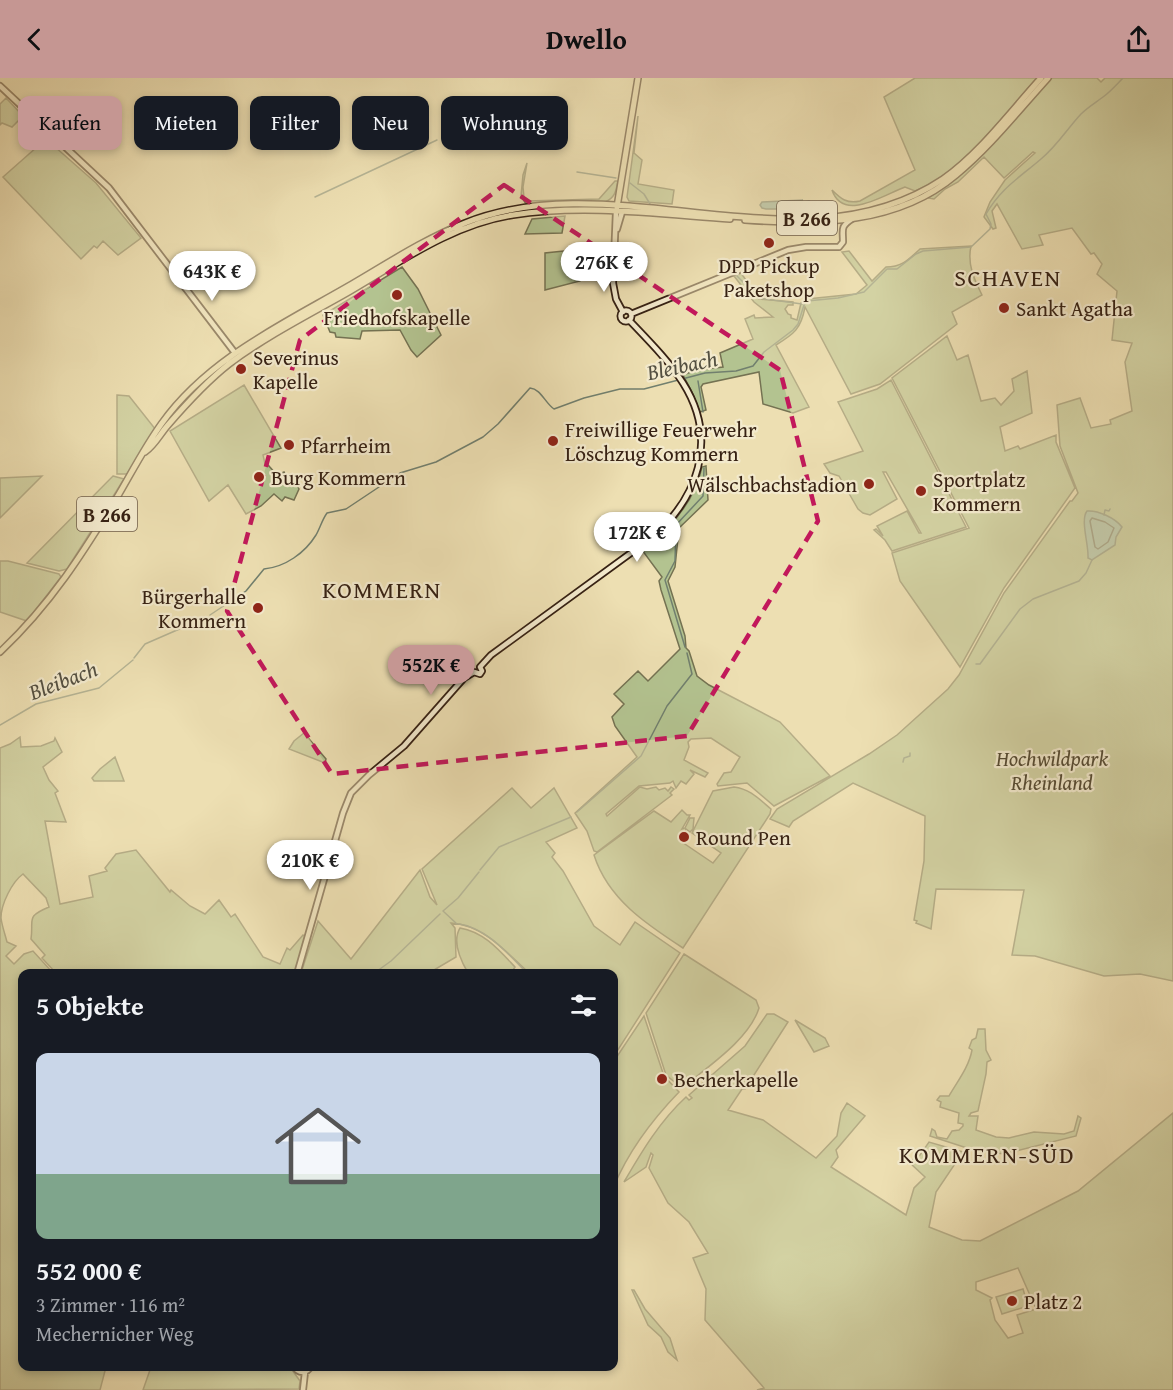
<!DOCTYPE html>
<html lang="de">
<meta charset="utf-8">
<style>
body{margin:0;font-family:"Gentium Book Plus",serif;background:#242831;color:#f1f3f6;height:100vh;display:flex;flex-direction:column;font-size:22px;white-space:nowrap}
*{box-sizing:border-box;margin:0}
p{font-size:20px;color:#9ea1a6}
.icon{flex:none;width:33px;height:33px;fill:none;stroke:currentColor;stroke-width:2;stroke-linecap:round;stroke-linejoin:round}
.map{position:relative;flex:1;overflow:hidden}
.sheet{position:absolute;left:18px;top:891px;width:600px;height:402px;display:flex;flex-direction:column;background:#171b24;border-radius:12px;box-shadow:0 3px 9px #0003}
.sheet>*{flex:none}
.banner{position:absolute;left:18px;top:18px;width:600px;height:54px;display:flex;gap:12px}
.price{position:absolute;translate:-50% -51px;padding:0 14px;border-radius:21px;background:#fff;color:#222;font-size:20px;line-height:39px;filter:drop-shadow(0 2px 3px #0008)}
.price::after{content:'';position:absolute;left:50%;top:36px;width:18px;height:14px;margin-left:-9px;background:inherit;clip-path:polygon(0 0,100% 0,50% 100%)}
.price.selected{background:#c59692;color:#111}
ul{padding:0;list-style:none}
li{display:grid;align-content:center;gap:12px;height:318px;padding:0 18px}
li+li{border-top:2px solid #363941}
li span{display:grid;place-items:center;height:186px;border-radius:12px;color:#555}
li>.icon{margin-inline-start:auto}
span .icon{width:108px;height:108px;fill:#fffc;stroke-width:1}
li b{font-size:26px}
h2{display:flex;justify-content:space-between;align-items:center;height:72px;padding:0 18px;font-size:26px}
.pill{padding:0 21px;border-radius:12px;background:#171b24;box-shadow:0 3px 9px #0003;font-size:21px;line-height:54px}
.pill.selected{background:#c59692;color:#111}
header{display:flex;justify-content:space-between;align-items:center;height:78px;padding:0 18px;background:#c59692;color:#111;font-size:27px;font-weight:800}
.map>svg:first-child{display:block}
.green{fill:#b3c390;stroke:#747252;stroke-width:1.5;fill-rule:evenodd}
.water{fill:#99bdab;stroke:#717f6e;stroke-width:1.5}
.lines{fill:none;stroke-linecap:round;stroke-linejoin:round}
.shore{stroke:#686f5f;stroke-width:1.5}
.stream{stroke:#717f6e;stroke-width:1.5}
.secondary-casing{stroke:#362113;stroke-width:8}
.primary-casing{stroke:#362113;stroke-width:8}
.secondary{stroke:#f3eacd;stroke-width:4.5}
.primary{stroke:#eddfb2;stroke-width:5}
.marked{fill:none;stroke:#c2185b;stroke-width:4.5;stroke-dasharray:12 8;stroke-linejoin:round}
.poi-dot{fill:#8f2418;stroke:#f3eacd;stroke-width:2}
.labels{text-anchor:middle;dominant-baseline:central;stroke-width:4.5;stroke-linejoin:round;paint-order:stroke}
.shield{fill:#f3eacd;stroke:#6f5d4b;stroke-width:1.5}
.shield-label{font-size:20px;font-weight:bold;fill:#362113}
.poi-label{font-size:21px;fill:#362113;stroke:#f3eacd;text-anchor:start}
.park-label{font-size:21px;font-style:italic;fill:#554a32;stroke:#f3eacd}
.water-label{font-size:22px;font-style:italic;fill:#545041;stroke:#f3eacd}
.quarter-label{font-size:24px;letter-spacing:1.5px;fill:#362113;stroke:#f3eacd}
</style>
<header><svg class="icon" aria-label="back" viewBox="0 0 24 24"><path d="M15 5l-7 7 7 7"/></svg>Dwello<svg class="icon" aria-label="share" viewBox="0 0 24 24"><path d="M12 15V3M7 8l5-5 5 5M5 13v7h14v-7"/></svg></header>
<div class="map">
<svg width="1173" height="1312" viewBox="0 0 1173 1312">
<rect width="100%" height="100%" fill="#eddfb2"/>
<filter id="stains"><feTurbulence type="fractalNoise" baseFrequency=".00333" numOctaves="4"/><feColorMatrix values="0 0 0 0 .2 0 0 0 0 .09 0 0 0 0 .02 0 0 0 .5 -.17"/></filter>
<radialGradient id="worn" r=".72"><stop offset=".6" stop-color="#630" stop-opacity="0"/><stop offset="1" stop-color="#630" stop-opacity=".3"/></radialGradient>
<path class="green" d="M915,0H1037C1007,34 977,74 940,100C933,105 924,109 915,113L905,109C885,116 843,145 832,112C841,121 847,126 860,123L915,92L884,19Z
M1051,0H1097L1101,4L1105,0H1173V903L1140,896L1104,898L1035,878L1012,877L1024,812L936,811L931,851L916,845L917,843L914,842L924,783L925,738L853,705L793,743L789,749L770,741L777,731L869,676L897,657L948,611L959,597L1004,515L1070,423H1072L1078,415L1060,368L1057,327L1080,320L1091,350L1111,346L1110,342L1132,333L1125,284L1132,265L1112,262L1117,213L1097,196L1102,186L1094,175L1091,176L1072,150L1039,157L1043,167L1022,171L997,126L992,133L996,150L993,151L984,139L990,124L1005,102L1035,75L1033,74L1004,100L984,79L958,104L945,111L934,121L929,120C978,84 1012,45 1051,0Z
M6,20L23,38L12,49L2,45L0,47V26Z
M638,38L634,75L642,82L638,106L674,112L672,126L629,123L627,119Z
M46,61L96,105L141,160L118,177L103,163L97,170L94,168L81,181L3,99Z
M527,85L523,109L524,120L527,123L599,121L615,103H618C616,113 615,120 605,124L556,123L526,126L521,118L523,97Z
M565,138L562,155L525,156L532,141Z
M971,168C967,186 974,201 982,217L952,234L957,246L880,306L851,316L805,229C801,251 794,256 776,267L809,329L793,335L763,326L759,294L703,306L701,309L706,332L700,334L692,314L683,297L696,292L723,289L720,275L753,261L745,241L754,237L755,240L773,239L754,224L734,198L741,195L759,221L793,224V227H788L785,231L788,236L791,237V240L797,242L801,225L807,221L856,216L867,207L842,174L849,173L872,203L886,189C902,189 908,182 920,171Z
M583,171L580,203L545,212V175Z
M402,189L418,211L441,257L417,279L411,272L400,252L362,253L360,261L336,259L335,255L330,254L323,237Z
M947,258L957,282L968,277L981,323L995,320L1001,327L1014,313L1012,301L1027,293L1032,335L1000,349L1005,373L1018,368L1020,371L1056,357V364L1075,410L1004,510L960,589L900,503L892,475L969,450L892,300Z
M891,302L966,449L892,473L885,462L874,452L876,451L883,458L877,448L907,433L919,455H921L886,394H883L897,421L870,437L863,435L858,431L839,398L830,395L824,386L863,373L838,324L877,311Z
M244,307L281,370L263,377L265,386L268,387L277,397L284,394L286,398L291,396L299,411L294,422L285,419L282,423L274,416L261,428L246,436L228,407L209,423L170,353Z
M117,317L129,318L156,352L127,396H117Z
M706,388L708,422L679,450L675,489L668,503L685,558L686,570L689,573L697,598L709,607L780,644L830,698L774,728L747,705L718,708L717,706L724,695L731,694L740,679L711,660L691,661L688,664L689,669L684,682L708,695L705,699L690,692L694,696L686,706L681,703L676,710L673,703L670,705L639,708L606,736L607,738L640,709L647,711L656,709L659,712L665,710L668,713L671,709L674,711L670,715L672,717L597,774L594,773L587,753L575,735L637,679L615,648L612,639L624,626L614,616L638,593L648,603L680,571L661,512L659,503L662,499L642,472L670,450V447C686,430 697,412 702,389Z
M42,398L0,440V400Z
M113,398L124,401L67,491L59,493L27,485Z
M0,483H8L59,496L61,499L27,543L0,534Z
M304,655L326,681L325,685L289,671L294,663Z
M20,659L21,669L41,668L54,663L55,660L62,674L43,689L49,702L58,713L55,715L66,744L45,743L60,826L93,819L89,798L107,793L105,790L116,776L136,772L170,814L171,812L190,828L205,836L219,822L231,839L235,836L263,879L280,886L287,870L290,872L303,857L307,860L294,895H56L42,880L45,877L31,861C34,841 25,839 49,829L46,820L23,796C12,804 1,826 1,840C2,848 5,856 7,864L16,868L6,878L14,886L24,876L33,873L53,895L22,896V1288L106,1289L100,1312H0V670L10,666Z
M115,679L124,703H94L92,700L100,691Z
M734,709C750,711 759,721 771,731L770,736L683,870C646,846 608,821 594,777L654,733L671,744L682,732L687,737H690L682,751L685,750L690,740H694L693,751L690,754L686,751L685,754L688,758L687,761L683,763L680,759L679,762L713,785L721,775L692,755L713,713Z
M512,710L531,730L554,710L577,750L546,764L555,775L552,779L563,793L594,848L620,867L635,844L680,875L614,978V896L529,895C506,874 484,847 451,845L455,850L456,879L429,895H301L318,843L351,881L420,792L430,819L437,827L422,791Z
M460,850C484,854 499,872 515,889L511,895H468C461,883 452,863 460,850Z
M684,876L756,922L759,930C749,962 707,989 682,1010L666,997L646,935Z
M767,936H774L788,944L745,1011H742L728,1032L763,1042L816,1080L837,1058L841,1035L847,1025L865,1038L836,1072L838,1079L831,1089L906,1137L914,1110L925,1099L909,1084L920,1077L929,1064L963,1074L936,1114L929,1149L962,1162L980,1163L1078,1113L1173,1035V1312H757L764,1310L705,1242L706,1211L693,1180L708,1175L689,1144L668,1125L649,1090L653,1077L651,1075L646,1089L624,1104C642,1073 660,1043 686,1019L689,1022L692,1020L689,1017L745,968ZM1018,1190L1036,1231L1017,1237L1023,1255L1008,1260L995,1242L990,1222L992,1220L976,1212V1204Z
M644,938L664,998L679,1014C652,1042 629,1072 614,1108V983Z
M795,942L825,960L829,968L814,974Z
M978,951H985L986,972L991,982L987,984L986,996L978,1033L971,1035L969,1038H978L976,1052L996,1059L1009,1060L1034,1054L1064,1056L1074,1053L1078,1038L1081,1040L1076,1058L1004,1076L970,1071L930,1058L932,1051L935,1053L937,1059L947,1061L952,1053L959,1052L963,1048V1046L958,1045L959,1035L940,1029L941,1024L937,1022L940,1018H949C957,1004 969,989 972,972L969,970L972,962L976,960Z
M1023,1211L1028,1228L1002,1236L996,1219Z
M632,1212H634L645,1231L670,1260L677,1282L668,1274L661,1259L648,1247Z
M151,1289H290L300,1303L299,1311L143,1312Z"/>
<path class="water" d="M803,122L795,124V126L809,123V131H766L762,130L760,127L762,124Z
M1087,433C1098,432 1115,440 1122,449L1116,459L1115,467L1092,482L1088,480C1089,467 1080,442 1087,433Z"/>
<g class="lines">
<path class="shore" d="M1092,440L1105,444L1114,450L1108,464L1098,471L1095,469L1090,443Z"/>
<path class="stream" d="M501,39L526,30L532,31
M443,60L492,42
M577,94L616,100
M630,105L644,116L650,126
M315,119L437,62
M737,198L759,220L802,226
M698,303L703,334
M1104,437L1105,432L1109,433L1110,431
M210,537L246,513L264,491C285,489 305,475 316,457C320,450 322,442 327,435L346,431L400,395L436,384L483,359L498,346L530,310C541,311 545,325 554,331L584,320L620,311H644L705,295L736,293L753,288L764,274L793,252L798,246L804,227L807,223L838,220L864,214L887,191H897L916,176L923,173L971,169L990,151L991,146L986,136C1001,110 1019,100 1041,81C1057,68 1067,51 1081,36C1088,29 1095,25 1103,19C1110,14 1117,6 1123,0
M685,569L665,502L675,483L676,447L703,418L704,390
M134,580L145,566L207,539
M976,586H980L1020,531L1033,521L1079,503L1086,495L1092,482
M0,647L36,626L99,610L133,582
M903,684L904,680L910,678V675
M577,734L641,678L667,628L692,596L687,575
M480,792L499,769L571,739
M457,846L443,833L458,820L479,794
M459,846C487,850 509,877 528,896
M373,896L391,883L440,836"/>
<defs>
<path id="secondary" d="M0,8L109,110L235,275
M616,134L613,205L616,221L623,234
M617,151L622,134
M620.5 238a5.5 5.5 0 1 1 11 0a5.5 5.5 0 1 1-11 0Z
M631,236L788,172L806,169H839L843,164C843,151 840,149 852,141
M297,896L343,735L351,715L369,697L404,668L464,600L474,594L480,596L482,593L480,589L491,577L650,461C698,421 719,362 683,305C669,283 648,262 629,242
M294,1288C298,1296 307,1296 311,1288
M303,1312L305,1294"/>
<path id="primary" d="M617,129L638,0
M745,142C817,147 897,147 956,97C990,69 1018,33 1048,0
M145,374C155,367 160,356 168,347C187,325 206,304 229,286C265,259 306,238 345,216C397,186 452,146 513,137C583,126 659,136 730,141
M0,574C51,526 83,475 119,416C133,392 146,367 162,345C208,281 281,247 347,209C385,187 424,161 465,145C617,84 801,196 943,101C979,76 1011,33 1041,0"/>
</defs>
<use href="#secondary" class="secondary-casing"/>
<use href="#primary" class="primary-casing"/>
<use href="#secondary" class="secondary"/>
<use href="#primary" class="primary"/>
</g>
<path d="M0 0H1173V1312H0ZM504,107L780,292L818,443L687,658L332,696L227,533L300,262Z" fill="#eddfb2" fill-opacity=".55" fill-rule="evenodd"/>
<path class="marked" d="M504,107L780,292L818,443L687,658L332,696L227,533L300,262Z"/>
<g class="poi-dot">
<circle cx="769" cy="165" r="6"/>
<circle cx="397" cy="217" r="6"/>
<circle cx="1004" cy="230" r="6"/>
<circle cx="241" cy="291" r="6"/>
<circle cx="553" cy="363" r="6"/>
<circle cx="289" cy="367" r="6"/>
<circle cx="259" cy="399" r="6"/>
<circle cx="869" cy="406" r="6"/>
<circle cx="921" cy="413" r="6"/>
<circle cx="258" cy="530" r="6"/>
<circle cx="684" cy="759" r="6"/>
<circle cx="662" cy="1001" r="6"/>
<circle cx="1012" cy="1223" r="6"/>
</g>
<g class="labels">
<g class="shield">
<rect x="777" y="123" width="60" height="34" rx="4.5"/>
<rect x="77" y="419" width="60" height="34" rx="4.5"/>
</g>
<g class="shield-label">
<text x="807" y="140">B 266</text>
<text x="107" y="436">B 266</text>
</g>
<g class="poi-label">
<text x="769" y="187" text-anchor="middle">DPD Pickup<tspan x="769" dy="24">Paketshop</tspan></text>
<text x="1016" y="230">Sankt Agatha</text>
<text x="397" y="239" text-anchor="middle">Friedhofskapelle</text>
<text x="253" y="279">Severinus<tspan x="253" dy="24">Kapelle</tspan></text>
<text x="565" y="351">Freiwillige Feuerwehr<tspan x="565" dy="24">Löschzug Kommern</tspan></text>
<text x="301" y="367">Pfarrheim</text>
<text x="271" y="399">Burg Kommern</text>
<text x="933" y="401">Sportplatz<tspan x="933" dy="24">Kommern</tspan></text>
<text x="857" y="406" text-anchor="end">Wälschbachstadion</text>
<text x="246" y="518" text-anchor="end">Bürgerhalle<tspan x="246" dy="24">Kommern</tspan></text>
<text x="696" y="759">Round Pen</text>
<text x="674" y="1001">Becherkapelle</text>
<text x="1024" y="1223">Platz 2</text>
</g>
<g class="park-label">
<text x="1052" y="680">Hochwildpark<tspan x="1052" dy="24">Rheinland</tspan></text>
</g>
<g class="water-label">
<text transform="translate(682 287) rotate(-12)">Bleibach</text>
<text transform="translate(63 602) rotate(-21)">Bleibach</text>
</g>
<g class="quarter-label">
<text x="1008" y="199">SCHAVEN</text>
<text x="382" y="511">KOMMERN</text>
<text x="987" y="1076">KOMMERN-SÜD</text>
</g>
</g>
<rect width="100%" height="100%" filter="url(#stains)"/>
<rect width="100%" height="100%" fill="url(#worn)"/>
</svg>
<b class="price" style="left:604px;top:215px">276K €</b>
<b class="price" style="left:212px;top:224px">643K €</b>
<b class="price" style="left:637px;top:485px">172K €</b>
<b class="price selected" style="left:431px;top:618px">552K €</b>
<b class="price" style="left:310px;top:813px">210K €</b>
<div class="banner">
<a class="pill selected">Kaufen</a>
<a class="pill">Mieten</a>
<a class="pill">Filter</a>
<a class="pill">Neu</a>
<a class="pill">Wohnung</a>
</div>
<section class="sheet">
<h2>5 Objekte<svg class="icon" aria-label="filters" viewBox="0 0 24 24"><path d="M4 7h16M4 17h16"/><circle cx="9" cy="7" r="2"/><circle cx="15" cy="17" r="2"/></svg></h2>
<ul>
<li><span style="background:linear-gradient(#c9d6e8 65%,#7fa58c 0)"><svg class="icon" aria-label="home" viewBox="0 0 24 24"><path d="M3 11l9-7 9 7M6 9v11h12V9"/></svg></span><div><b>552 000 €</b><p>3 Zimmer · 116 m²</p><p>Mechernicher Weg</p></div></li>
</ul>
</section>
</div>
